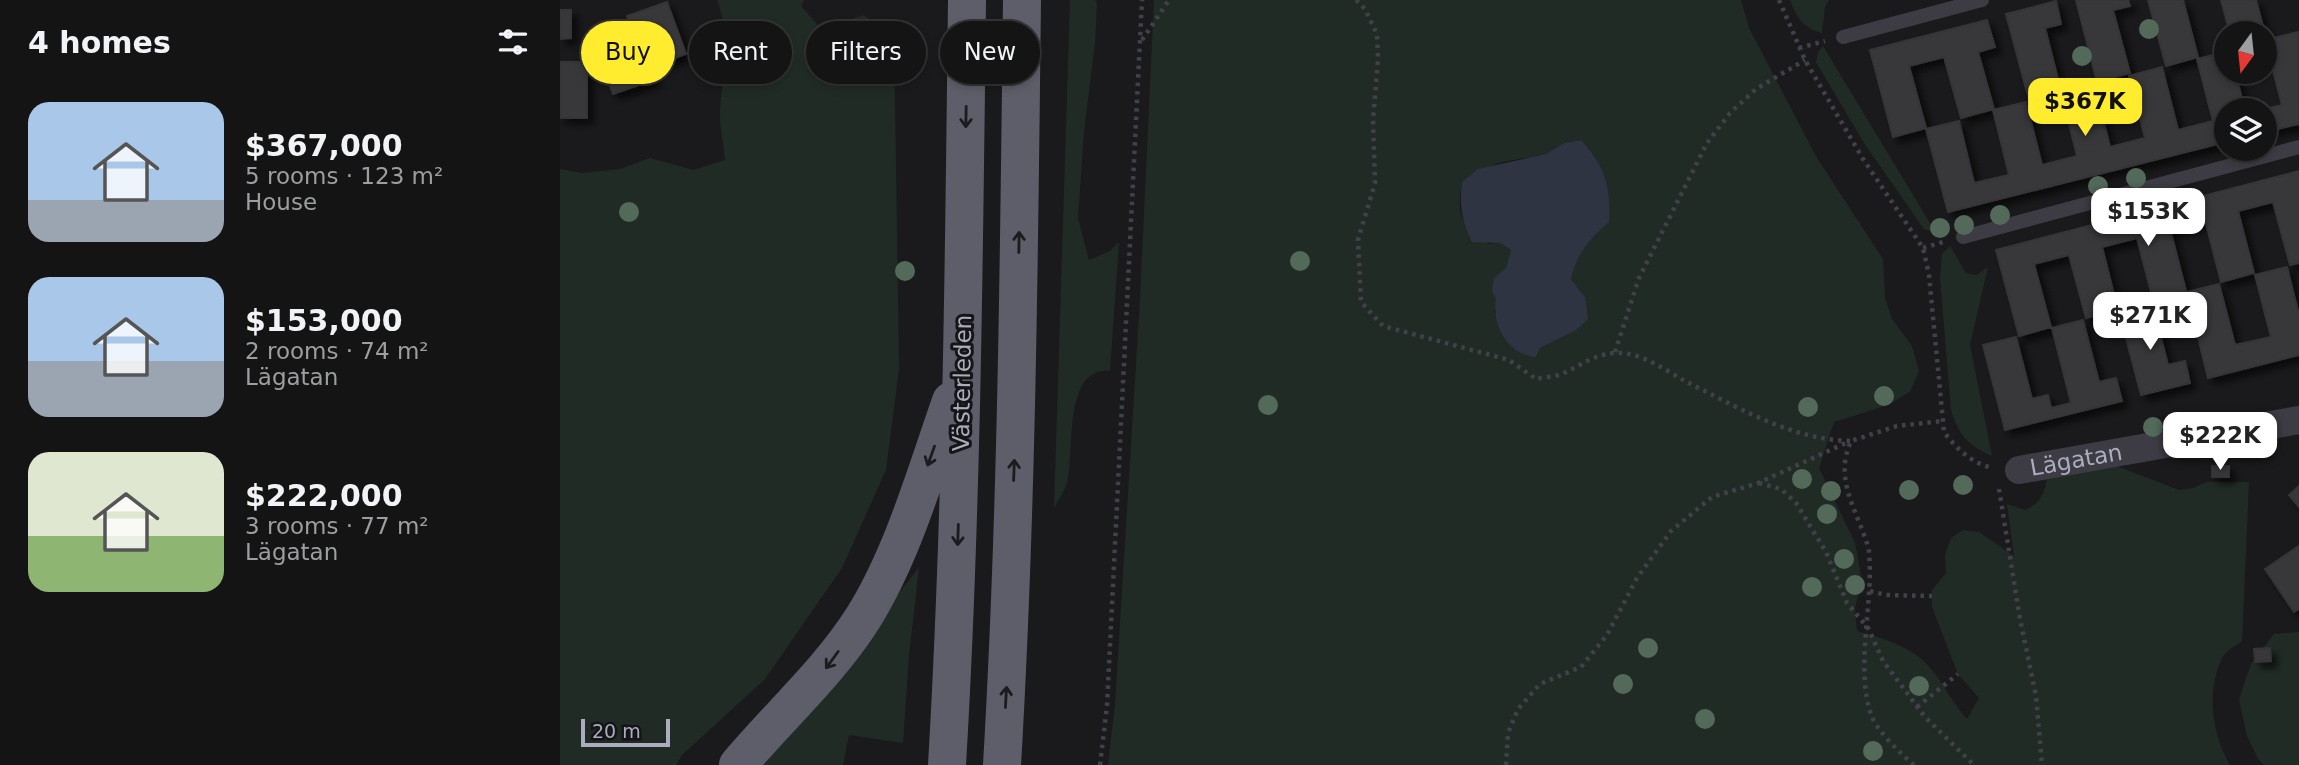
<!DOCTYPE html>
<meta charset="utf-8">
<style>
body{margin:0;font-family:"DejaVu Sans",sans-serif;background:#1d1d1e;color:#f1f3f6;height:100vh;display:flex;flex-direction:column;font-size:26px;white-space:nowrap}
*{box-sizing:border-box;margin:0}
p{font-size:23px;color:#9d9ea0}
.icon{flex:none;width:38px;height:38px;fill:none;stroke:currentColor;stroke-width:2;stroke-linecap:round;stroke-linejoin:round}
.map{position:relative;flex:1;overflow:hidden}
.sheet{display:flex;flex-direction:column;background:#141415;width:560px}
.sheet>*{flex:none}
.banner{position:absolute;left:21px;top:21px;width:665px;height:63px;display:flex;gap:14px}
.needle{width:46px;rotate:195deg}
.tools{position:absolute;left:1654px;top:21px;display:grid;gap:14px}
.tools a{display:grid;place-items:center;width:63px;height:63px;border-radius:50%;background:#141415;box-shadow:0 4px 10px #0003,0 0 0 2px #333334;font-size:35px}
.scale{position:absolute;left:21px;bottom:18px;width:89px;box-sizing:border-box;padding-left:7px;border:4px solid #abacbd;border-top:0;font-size:19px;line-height:24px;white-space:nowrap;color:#abacbd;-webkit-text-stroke:5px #151517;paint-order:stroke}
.price{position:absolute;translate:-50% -60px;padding:0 16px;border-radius:14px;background:#fff;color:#222;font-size:23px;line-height:46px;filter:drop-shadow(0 2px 4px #0008)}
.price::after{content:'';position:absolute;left:50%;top:42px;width:21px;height:16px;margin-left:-10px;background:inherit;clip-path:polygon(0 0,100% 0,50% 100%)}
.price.active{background:#ffec2f;color:#111}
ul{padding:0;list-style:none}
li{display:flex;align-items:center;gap:21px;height:175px;padding:0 28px}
li span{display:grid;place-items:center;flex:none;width:196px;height:140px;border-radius:21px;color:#555}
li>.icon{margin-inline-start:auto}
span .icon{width:84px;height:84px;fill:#fffc;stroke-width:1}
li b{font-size:30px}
h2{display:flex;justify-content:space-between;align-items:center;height:84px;padding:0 28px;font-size:30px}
.tag{padding:0 24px;border-radius:32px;background:#141415;box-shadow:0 4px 10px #0003,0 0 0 2px #333334;font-size:24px;line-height:63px}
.tag.active{background:#ffec2f;color:#111}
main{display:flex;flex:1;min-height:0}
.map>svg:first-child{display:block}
.green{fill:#212b25;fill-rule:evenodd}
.water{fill:#2e3442}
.building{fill:#38373b;stroke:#353439;stroke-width:2;filter:url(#shadow)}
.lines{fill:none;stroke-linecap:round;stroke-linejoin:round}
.path{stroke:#404149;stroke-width:4.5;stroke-dasharray:3.5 5;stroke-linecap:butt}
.service{stroke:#3d3c44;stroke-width:14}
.minor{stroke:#3d3c44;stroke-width:28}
.trunk{stroke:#5e5e6a;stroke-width:38}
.tree{fill:#53695a}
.oneway{stroke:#1c1c1f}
.labels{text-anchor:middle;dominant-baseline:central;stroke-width:6;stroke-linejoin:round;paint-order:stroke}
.street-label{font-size:23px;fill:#abacbd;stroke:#151517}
</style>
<main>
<section class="sheet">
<h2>4 homes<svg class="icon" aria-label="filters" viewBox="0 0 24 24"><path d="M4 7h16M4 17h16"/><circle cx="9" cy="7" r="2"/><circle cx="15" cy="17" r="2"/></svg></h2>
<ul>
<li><span style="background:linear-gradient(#a9c7e8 70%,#9aa5b1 0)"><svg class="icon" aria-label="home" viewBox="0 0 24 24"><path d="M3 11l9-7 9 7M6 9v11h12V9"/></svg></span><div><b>$367,000</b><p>5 rooms · 123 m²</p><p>House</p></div></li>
<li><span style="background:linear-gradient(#a9c7e8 60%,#9aa5b1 0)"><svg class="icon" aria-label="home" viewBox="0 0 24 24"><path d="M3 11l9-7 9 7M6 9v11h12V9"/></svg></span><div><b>$153,000</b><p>2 rooms · 74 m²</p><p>Lägatan</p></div></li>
<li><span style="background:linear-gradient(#dfe7d0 60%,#8fb573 0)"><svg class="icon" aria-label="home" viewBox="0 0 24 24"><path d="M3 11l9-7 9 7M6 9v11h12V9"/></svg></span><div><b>$222,000</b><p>3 rooms · 77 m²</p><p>Lägatan</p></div></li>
</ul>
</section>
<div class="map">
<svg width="1739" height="765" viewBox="0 0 1739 765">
<defs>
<filter id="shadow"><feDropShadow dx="6" dy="6" stdDeviation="3.5" flood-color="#0009"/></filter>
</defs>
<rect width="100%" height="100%" fill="#1a1a1c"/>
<path class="green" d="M157,0H244L241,6L262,30L303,15L334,33L339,369L326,470L282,568L205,679L122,755L116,765H0V169L22,173L60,169L90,158L133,170L165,160C164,145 160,130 160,115C161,77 172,36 157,0Z
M510,0H535L537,3L535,42L524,132L518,218L529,260L550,251L559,242L550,371C502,366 515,454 507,483C504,492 498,500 494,508Z
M594,0H1181L1189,28L1257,158L1323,259L1325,298L1332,319L1352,346L1359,371L1350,392L1328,405L1274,422L1259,468L1295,543L1302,581L1295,608L1297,631C1328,640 1356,647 1376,675C1386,689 1395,706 1407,719L1419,698L1398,674L1372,607V590L1386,573L1385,555L1391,538L1403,530L1419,532L1454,556L1447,504L1465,510C1480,503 1484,495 1487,479L1541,460L1619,490L1633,488L1646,482H1689L1682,641C1676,646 1665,651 1662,658C1646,691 1652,735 1670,765H548L555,704L580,299ZM1021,140C1047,166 1046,187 1049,222C1029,240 1017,252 1011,279L1025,297L1002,337L980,348L976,357L934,312L951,250L941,242L929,244C901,221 896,219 902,182L938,163L986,154L1004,143Z
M1230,0H1269L1265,7L1262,33C1243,28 1237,18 1230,0Z
M1263,46L1376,233L1364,229L1304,143L1256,62L1258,52Z
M1390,246L1406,273L1417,275L1428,267L1410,345L1432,456C1408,445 1399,436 1391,410L1380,277L1382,254Z
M359,567L349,655L343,743L289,735L283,765H197L319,619Z
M1739,632V765H1704L1698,759L1687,736L1679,699L1691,664L1714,634Z"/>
<path class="water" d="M1021,140C1045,165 1051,188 1049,222C1030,239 1017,253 1011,279L1025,297L1028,319L1016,330L980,348L976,357C948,355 931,325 936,298L932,292L934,278L946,268L951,250L941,243L912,242C902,221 899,206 902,182L918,169L986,154L1004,143Z"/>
<path class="building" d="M1516,0H1568L1570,6L1553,10L1570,73L1537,82Z
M1588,0H1623L1638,57L1606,66Z
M1661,0H1696L1706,38L1704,39V33H1670Z
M1496,1L1501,24L1485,28L1501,91L1469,100L1446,14Z
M107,2L126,54L89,67L94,80L53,94L33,39L71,26L67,16Z
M0,10H11V38L0,39Z
M1427,20L1435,47L1418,52L1434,109L1401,118L1384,57L1349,66L1366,128L1333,137L1310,50Z
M1738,32L1739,124L1704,132V110H1700L1722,105L1705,40Z
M1666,52V72H1675L1685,110H1666V142L1388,212L1366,129L1399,121L1414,183L1449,175L1433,110L1466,102L1482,165L1517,156L1501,92L1534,84L1550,147L1585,138L1569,76L1602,67L1618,130L1653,121L1637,59Z
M0,62H27V118H0Z
M1739,171V263L1730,265L1713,202L1678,211L1694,273L1661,282L1645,220L1610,229L1626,291L1593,300L1577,238L1542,247L1558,310L1526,318L1509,255L1474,264L1491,327L1459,336L1436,250Z
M1727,267L1739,315V355L1648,378L1627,292L1659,284L1675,345L1711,337L1695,275Z
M1592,303L1608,365L1625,361L1630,383L1581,395L1559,311Z
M1523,320L1539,382L1556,378L1562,401L1445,430L1423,345L1456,337L1472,399L1488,395L1491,408L1511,403L1492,328Z
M1652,466H1669V477H1652Z
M1739,486V507L1729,495Z
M1739,546V609L1734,612L1705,569Z
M1710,648L1711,661L1695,662L1694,649Z"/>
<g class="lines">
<path class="path" d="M796,0L805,9L817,34L818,60L813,120L815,183L798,240L801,302L823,326L949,360L976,379C984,377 994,377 1002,374C1020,366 1036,353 1056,353C1081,352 1105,370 1125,381C1177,407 1232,440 1291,441
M1219,0L1245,60L1303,159L1363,248L1369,275L1384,432C1396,448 1411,463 1432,468
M582,40L609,0
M1239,48L1265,41
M1363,248L1383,242
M1055,352L1079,278L1147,143L1170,113L1196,89L1245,60
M1199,483L1221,489L1236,503L1266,552L1287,603L1308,628L1323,661L1365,717L1414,765
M1439,489L1460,619L1476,696L1482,765
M1310,591L1326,595L1372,596
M1357,707L1398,674
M540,765L547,706L582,0
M946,765L948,733L958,709L980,684L1021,667L1047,635L1077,578L1111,531L1152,497L1198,483L1288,442
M1354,765C1342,755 1318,732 1312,717C1294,670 1314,603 1309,552C1308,544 1304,535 1301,527C1289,497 1277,472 1291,441L1337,426L1382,421"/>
<path class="service" d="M1283,37L1422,0
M1403,237L1739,147"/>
<path class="minor" id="s1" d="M1459,470L1739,420"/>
<path class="trunk" d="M178,765C219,716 268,673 303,618C343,554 366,472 391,401
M387,765C402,510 404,255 407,0
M442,765C457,510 459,255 462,0"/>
</g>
<g class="tree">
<circle cx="1589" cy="29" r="10"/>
<circle cx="146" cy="48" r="10"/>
<circle cx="1522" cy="56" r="10"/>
<circle cx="1576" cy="178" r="10"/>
<circle cx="1538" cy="186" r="10"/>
<circle cx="69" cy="212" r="10"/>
<circle cx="1440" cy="215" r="10"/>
<circle cx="1404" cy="225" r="10"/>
<circle cx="1380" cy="228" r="10"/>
<circle cx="740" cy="261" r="10"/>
<circle cx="345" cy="271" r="10"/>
<circle cx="1324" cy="396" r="10"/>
<circle cx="708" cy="405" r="10"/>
<circle cx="1248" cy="407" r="10"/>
<circle cx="1593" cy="427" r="10"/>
<circle cx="1242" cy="479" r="10"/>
<circle cx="1403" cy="485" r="10"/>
<circle cx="1349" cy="490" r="10"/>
<circle cx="1271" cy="491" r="10"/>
<circle cx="1267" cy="514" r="10"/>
<circle cx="1284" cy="559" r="10"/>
<circle cx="1295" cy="585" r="10"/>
<circle cx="1252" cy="587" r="10"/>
<circle cx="1088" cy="648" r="10"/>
<circle cx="1063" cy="684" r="10"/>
<circle cx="1359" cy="686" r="10"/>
<circle cx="1145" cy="719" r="10"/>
<circle cx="1313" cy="751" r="10"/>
</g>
<defs><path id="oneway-shaft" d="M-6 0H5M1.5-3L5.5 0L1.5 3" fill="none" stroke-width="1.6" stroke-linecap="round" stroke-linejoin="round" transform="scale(1.75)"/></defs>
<g class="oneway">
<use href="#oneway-shaft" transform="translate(406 117) rotate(91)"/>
<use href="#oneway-shaft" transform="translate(459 242) rotate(-89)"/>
<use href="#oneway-shaft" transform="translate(371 456) rotate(110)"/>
<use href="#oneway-shaft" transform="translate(454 470) rotate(-88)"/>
<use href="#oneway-shaft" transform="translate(398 535) rotate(92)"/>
<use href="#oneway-shaft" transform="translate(272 660) rotate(126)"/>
<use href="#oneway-shaft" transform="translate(446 697) rotate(-87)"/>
</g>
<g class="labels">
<g class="street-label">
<text transform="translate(402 383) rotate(-89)">Västerleden</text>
<text stroke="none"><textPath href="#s1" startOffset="58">Lägatan</textPath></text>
</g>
</g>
</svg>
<div class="tools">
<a><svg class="needle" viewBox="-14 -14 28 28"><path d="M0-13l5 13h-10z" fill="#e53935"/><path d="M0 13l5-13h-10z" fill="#9d9ea0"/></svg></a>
<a><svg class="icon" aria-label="layers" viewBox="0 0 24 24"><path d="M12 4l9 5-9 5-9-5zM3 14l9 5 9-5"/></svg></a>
</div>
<div class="scale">20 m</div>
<b class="price active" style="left:1525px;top:138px">$367K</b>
<b class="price" style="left:1588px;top:248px">$153K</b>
<b class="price" style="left:1590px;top:352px">$271K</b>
<b class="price" style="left:1660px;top:472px">$222K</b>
<div class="banner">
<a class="tag active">Buy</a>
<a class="tag">Rent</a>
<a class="tag">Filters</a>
<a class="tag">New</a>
</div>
</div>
</main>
